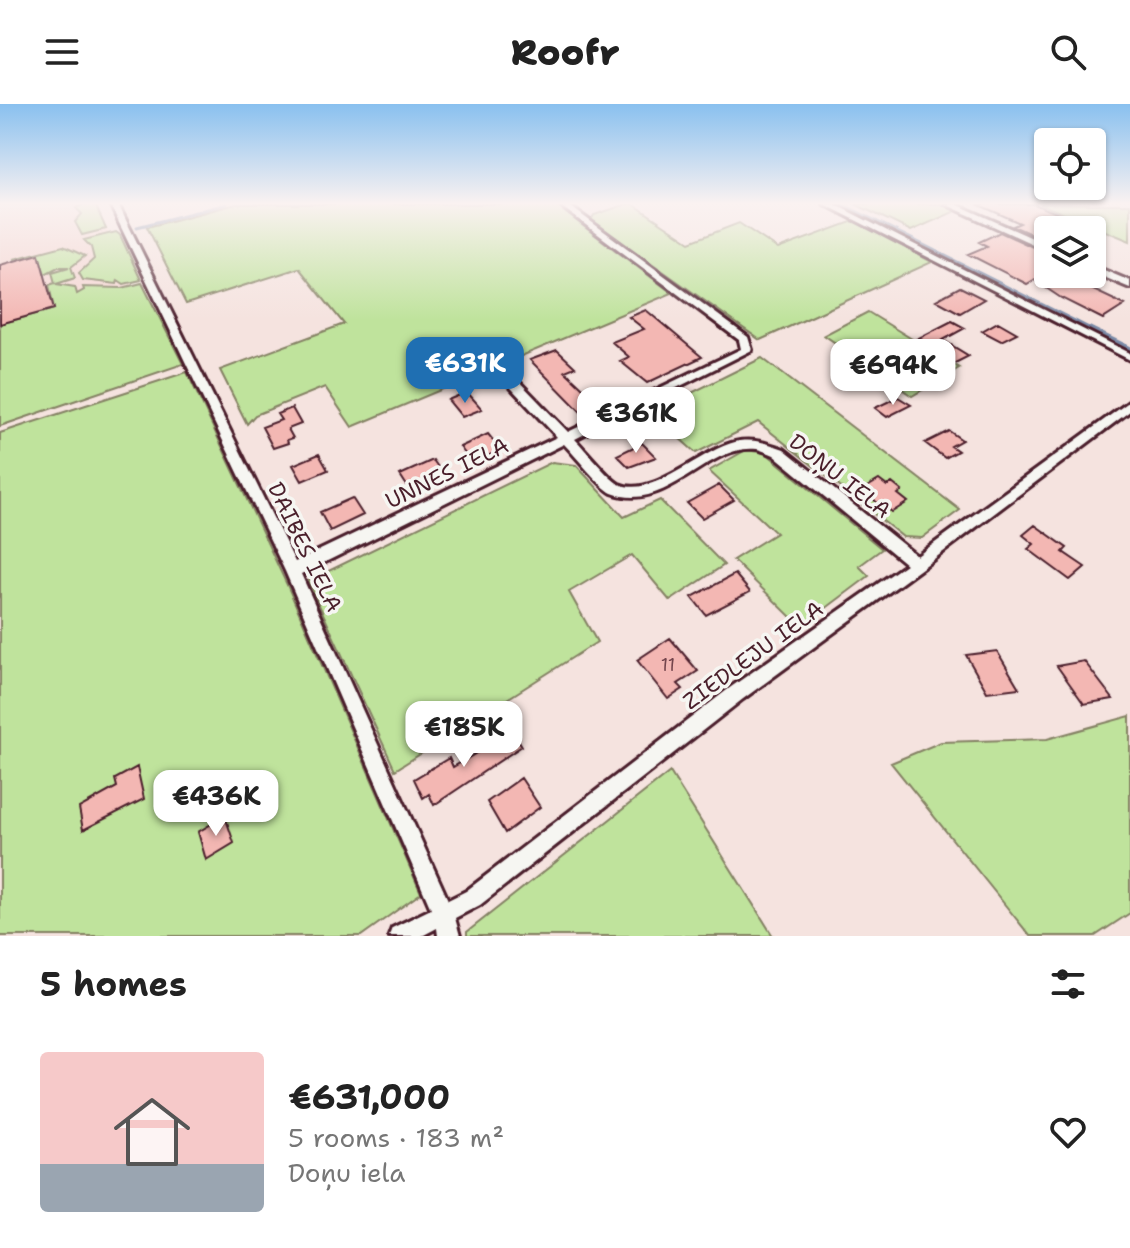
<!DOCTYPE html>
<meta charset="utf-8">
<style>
body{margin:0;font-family:"Shantell Sans",sans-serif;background:#f2f2f2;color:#222;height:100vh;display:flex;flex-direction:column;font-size:30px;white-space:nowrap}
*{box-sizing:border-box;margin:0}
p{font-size:26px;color:#767676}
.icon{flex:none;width:44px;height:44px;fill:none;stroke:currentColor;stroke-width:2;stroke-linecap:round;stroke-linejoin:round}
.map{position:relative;height:832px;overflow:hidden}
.side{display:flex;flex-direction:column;background:#fff;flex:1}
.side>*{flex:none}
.buttons{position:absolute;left:1034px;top:24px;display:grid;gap:16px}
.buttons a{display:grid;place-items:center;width:72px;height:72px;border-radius:8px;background:#fff;box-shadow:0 2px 6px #0004;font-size:40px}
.price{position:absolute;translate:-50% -68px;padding:0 18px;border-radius:16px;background:#fff;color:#222;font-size:26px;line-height:52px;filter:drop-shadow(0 2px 4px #0008)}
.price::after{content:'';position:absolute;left:50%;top:48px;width:24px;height:18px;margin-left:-12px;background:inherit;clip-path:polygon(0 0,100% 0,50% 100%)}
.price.selected{background:#1f6fb2;color:#fff}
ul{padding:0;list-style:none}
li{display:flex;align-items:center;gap:24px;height:200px;padding:0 40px}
li span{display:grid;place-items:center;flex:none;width:224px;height:160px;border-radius:8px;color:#555}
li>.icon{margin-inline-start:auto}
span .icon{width:96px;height:96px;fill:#fffc;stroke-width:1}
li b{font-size:34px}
h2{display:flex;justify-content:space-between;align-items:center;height:96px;padding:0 40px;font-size:34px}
header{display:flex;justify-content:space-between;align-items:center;height:104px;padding:0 40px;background:#fff;font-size:36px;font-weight:800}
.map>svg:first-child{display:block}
.built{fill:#f4d6d2}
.green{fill:#bfe39c;stroke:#848164;stroke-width:2}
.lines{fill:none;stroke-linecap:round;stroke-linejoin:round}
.stream-far1{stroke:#7a8aa7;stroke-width:3}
.stream{stroke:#7a8aa7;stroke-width:4}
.building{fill:#f3b7b3;stroke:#4a1f2b;stroke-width:2}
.minor-casing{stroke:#4a1f2b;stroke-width:6}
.minor{fill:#f6f6f2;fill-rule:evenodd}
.labels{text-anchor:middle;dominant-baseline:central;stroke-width:7;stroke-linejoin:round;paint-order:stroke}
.number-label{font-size:18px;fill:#74454d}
.street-label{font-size:22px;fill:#4a1f2b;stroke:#f6f6f2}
</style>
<header><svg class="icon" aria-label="menu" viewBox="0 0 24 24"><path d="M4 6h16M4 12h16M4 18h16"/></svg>Roofr<svg class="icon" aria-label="search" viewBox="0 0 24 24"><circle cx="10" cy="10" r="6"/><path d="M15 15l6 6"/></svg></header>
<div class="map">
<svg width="1130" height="832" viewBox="0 0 1130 832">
<rect width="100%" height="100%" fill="#f5e3df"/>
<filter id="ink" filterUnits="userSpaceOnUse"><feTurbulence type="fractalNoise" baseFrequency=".0125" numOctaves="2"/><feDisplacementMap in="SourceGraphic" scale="16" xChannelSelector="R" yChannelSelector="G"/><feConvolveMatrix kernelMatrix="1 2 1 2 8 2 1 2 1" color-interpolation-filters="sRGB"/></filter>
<g filter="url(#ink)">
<path class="built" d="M0,100H95L139,196L0,320Z"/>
<path class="green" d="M84,100H95L106,125L82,131L75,118L82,110L76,104Z
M236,100H554L672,189L352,323L325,283L255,311L247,320L220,266L344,220L299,164L186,200L147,123Z
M627,100H633L690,138L739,119L778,145L854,117L932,158L760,236L591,116L594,111Z
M855,100H950L956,107L911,127Z
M1040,100H1130V137Z
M116,128L120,131L141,176L124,180L118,176L117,180L83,176L79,169L94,155L91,143L84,136Z
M63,142L85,152L71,163L75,174L56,180L75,183L77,190L84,186L83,183L122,184L142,179L183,260L0,322V220L54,205L49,181L55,179L52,168L69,163H58L45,170L39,151L14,155Z
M868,208L959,264L912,292L824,231Z
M762,254L960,406L922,434L903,433L758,318L696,349L651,309Z
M187,268L288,483L421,789L361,832H0V329Z
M746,346L766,349L882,445L859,462L869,472L801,523L733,456L776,429L709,367Z
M552,358L576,361L624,413L660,396L724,461L670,497L632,451L569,488L597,538L395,666L308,477Z
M1130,612V809L1095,832H1030L891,659L941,638L1047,635Z
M670,668L773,832H467V828Z"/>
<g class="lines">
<path class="stream-far1" d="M842,100L1093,226
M137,123L227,100"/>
<path class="stream" d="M1089,224L1130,244"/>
</g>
<path class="building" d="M977,100H1034L1059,110L1048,115V138L1013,122L1020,119Z
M1000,128L1048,150V170H1090L1076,178L1125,201L1103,215L1061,194L1034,176L1027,180L968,150L987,142L979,138Z
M39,150L54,205L0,220V161Z
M960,183L984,195L960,209L936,196Z
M646,206L702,253L647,279L620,257L629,253L612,238L644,225L629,213Z
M952,217L965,224L943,236L969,252L953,260L917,235Z
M998,218L1017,229L1001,237L982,227Z
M557,246L575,263L565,267L599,299L581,308L530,256Z
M467,288L482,305L462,313L448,296Z
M898,293L911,301L887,313L875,304Z
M292,304L301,320L288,325L293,334L287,336L288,339L273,344L262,323L281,316L277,310Z
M949,327L962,336L951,342L958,347L945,354L925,339Z
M488,330L501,346L472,359L460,343Z
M642,339L656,353L629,363L617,351Z
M319,350L328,366L302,377L293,361Z
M433,356L443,370L409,385L400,371Z
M879,376L887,382L892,379L902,387L898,390L908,398L892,408L884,402L881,403L864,385Z
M719,381L734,396L702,414L687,399Z
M352,394L363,411L330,427L320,408Z
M1035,421L1067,444L1063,448L1085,463L1070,476L1028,445L1034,440L1023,431Z
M735,470L750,488L706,511L692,493Z
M670,534L698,567L678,580L683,585L668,595L637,556Z
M997,547L1019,584L987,588L966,551Z
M1084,557L1113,595L1084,600L1057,562Z
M513,627L522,642L434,701L429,690L423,694L414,675L449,654L453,663Z
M137,663L144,695L83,726L79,704L117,683L115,675Z
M521,674L540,703L505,729L487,698Z
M225,712L234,739L206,756L198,728Z"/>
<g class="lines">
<defs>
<path id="minor" d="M110,100H118L295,458L557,333L499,271V265H507L568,328L741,245L739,236L558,100H567L748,233L752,246L575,335C584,344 609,375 619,380C653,395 701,346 735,338C752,334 767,339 784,345L917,452L1130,297V307L922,464L743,595L480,801L455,814L460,832H438L437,824L422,832H389L392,824L431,805L285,467ZM564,340C574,350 601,384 612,389C667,410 707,339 757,345C762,346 769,349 774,351L906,460L731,583L466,787L448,796L301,470Z
M824,100H834L1130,249V256Z
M945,100H956L1048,141V147Z
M1092,161L1130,177V184L1092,168Z"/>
</defs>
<use href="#minor" class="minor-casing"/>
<use href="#minor" class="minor"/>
</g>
</g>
<linearGradient id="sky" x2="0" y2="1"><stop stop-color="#89c0ef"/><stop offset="0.46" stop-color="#faf2f1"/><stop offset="1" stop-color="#faf2f1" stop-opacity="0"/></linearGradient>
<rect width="1130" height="216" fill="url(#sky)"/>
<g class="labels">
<g class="number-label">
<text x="668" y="561">11</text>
</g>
<g class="street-label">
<text transform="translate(447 369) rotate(-26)">UNNES IELA</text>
<text transform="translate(840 372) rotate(38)">DOŅU IELA</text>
<text transform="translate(305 443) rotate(64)">DAIBES IELA</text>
<text transform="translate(753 551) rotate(-36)">ZIEDLEJU IELA</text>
</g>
</g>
</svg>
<div class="buttons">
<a><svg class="icon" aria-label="locate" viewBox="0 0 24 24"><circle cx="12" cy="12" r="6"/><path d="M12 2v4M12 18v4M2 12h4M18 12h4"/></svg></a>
<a><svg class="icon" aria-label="layers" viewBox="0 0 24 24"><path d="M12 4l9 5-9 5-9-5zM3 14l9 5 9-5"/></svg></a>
</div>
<b class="price selected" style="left:465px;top:301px">€631K</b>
<b class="price" style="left:893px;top:303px">€694K</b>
<b class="price" style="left:636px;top:351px">€361K</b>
<b class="price" style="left:464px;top:665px">€185K</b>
<b class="price" style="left:216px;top:734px">€436K</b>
</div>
<section class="side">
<h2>5 homes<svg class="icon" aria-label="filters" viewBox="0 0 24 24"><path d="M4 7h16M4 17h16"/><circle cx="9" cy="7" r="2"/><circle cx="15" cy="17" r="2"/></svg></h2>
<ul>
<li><span style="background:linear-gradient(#f6c9c9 70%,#9aa5b1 0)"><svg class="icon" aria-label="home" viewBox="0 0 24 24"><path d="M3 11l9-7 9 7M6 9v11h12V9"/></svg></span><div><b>€631,000</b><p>5 rooms · 183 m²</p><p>Doņu iela</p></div><svg class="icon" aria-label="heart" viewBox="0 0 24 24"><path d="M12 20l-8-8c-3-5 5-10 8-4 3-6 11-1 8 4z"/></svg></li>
</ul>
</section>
